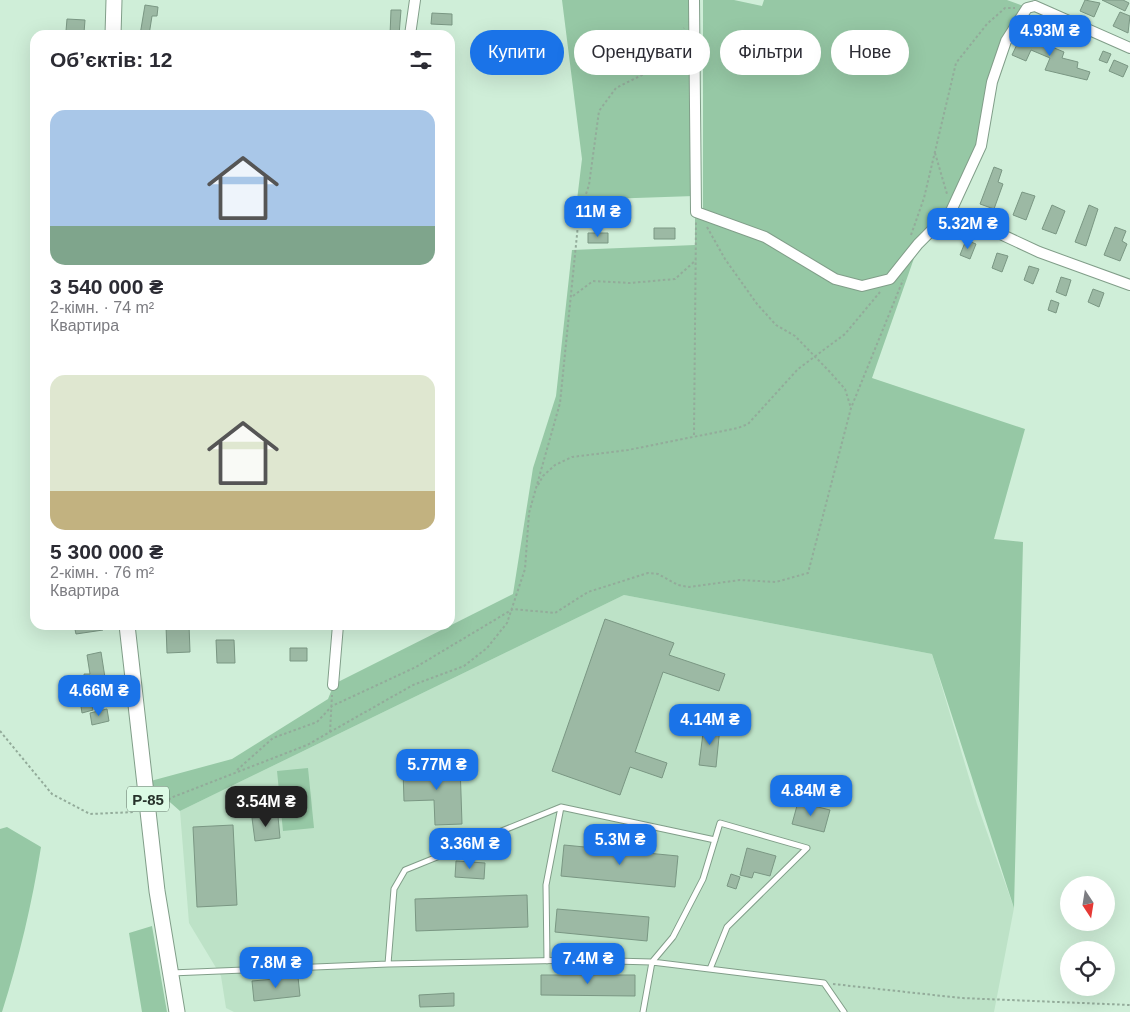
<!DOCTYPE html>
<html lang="uk">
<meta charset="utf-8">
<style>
body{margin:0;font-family:Helvetica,sans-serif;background:#f7f7f7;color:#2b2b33;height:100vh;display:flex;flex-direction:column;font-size:19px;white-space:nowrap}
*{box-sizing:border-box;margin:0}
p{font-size:16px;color:#7c7c81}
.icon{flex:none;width:28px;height:28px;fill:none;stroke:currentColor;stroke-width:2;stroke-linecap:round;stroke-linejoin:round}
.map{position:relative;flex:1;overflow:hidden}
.panel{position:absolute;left:30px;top:30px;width:425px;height:600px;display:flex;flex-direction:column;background:#fff;border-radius:15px;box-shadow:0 5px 20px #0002}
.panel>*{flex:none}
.guide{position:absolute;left:470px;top:30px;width:475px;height:45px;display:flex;gap:10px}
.needle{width:32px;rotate:168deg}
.buttons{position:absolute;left:1060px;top:876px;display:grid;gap:10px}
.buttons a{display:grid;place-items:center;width:55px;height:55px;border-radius:50%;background:#fff;box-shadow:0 5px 20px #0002;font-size:25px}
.price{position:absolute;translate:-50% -42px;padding:0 11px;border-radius:10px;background:#1a73e8;color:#fff;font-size:16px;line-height:32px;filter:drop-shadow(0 1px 2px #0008)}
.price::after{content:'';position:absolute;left:50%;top:30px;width:15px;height:11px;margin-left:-8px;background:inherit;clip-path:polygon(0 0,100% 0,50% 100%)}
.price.active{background:#222;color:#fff}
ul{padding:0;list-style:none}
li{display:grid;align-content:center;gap:10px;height:265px;padding:0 20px}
li span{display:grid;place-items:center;height:155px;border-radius:15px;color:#555}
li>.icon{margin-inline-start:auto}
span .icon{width:90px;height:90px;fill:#fffc;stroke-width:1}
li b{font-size:21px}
h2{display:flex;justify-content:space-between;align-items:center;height:60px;padding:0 20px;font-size:21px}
.chip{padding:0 18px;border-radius:22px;background:#fff;box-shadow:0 5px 20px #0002;font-size:18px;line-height:45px}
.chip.active{background:#1a73e8;color:#fff}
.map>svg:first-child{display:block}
.built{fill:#bde2c7}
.green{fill:#96c8a5}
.building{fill:#9cb9a4;stroke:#7a9783}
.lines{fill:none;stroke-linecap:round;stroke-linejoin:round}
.service-casing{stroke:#819e89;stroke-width:7}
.minor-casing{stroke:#819e89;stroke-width:12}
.primary-casing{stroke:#819e89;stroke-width:17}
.path{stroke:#93ab9a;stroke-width:2;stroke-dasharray:2.5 2.5;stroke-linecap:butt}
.service{stroke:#fff;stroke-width:5}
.minor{stroke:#fff;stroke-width:10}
.primary{stroke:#fff;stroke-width:15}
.labels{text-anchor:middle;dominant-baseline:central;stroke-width:5;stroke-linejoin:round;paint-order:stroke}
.shield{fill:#dcfbe5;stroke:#5d6f63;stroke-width:1}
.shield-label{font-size:15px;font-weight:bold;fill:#27332b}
</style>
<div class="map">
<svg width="1130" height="1012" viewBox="0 0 1130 1012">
<rect width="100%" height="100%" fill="#cfeed8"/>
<path class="built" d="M624,595L932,654L977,804L1014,908L994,1012H234L226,1008L221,976L189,923L180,811Z"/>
<path class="green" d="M562,0H693L694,196L577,200L582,159Z
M703,0H734L762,6L764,0H1007L1026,7L1005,41L983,128L950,210L890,278L862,285L836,278L765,236L703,214Z
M695,213L764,237L835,279L862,286L891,280L919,244L872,378L1025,429L994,539L1023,542L1014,908L932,654L624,595L180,811L147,782L232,759L328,699L334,684L513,594L533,468L556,396L572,250L695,245Z
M308,768L314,828L283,831L277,771Z
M7,827L41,847C32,904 19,958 2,1012H0V829Z
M152,926L167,1012H142L129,933Z"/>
<path class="building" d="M1085,0L1100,3L1094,17L1080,11Z
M1102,0H1123L1129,3L1125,11Z
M145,5L158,7L157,16H152L149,35H140Z
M391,10H401L399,35H390Z
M1120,12L1130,16L1128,33L1113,26Z
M432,13L452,14V25L431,24Z
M67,19L85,20L84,33L66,31Z
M1049,31L1057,34L1052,47L1064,52L1062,58L1078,62L1077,68L1090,72L1087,80L1045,70L1050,58L1031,50L1026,61L1012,55L1021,36L1043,45Z
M1103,51L1111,54L1107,63L1099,60Z
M1114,60L1128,66L1123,77L1109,71Z
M994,167L1002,170L998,182L1003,184L994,209L980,204Z
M1022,192L1035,196L1026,220L1013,215Z
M1052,205L1065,211L1056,234L1042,229Z
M1089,205L1098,209L1086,246L1075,242Z
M1115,227L1126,231L1122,241L1127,244L1120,261L1104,255Z
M654,228H675V239H654Z
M588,233H608V243H588Z
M966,240L976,244L970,259L960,255Z
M997,253L1008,256L1002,272L992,268Z
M1029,266L1039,269L1033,284L1024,280Z
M1061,277L1071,280L1066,296L1056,292Z
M1093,289L1104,293L1099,307L1088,302Z
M1051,300L1059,303L1056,313L1048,310Z
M605,619L674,643L669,655L725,674L719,691L663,672L635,752L667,763L662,778L630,767L620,795L552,771Z
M74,625H103V630L76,634Z
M189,625L190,652L167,653L166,626Z
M216,640H234L235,663H217Z
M290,648H307V661H290Z
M101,652L106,684L85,686L84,674H90L87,655Z
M90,698L93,710L82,713L80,700Z
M107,709L109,721L92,725L90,713Z
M704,725L720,727L716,767L699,765Z
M460,764L462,824L435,825L434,800L404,801L403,770L433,769V765Z
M798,802L830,810L824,832L792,824Z
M278,816L280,838L255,841L252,818Z
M233,825L237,905L197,907L193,827Z
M564,845L678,856L675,887L561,876Z
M747,848L776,856L770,876L754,872L752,878L740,875Z
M456,861L485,863L484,879L455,877Z
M731,874L740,877L736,889L727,886Z
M527,895L528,927L416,931L415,899Z
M557,909L649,917L647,941L555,932Z
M541,975H635V996L541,995Z
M298,977L300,996L254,1001L252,981Z
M454,993V1006L420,1007L419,995Z"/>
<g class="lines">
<defs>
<path id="service" d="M547,961L546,885L561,807L715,840
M388,964L394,889L405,870L561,807
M171,973L388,964L576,960L652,962L824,983L844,1012
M643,1012L652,962L673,937L703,879L720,823L807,848L727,927L710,969"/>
<path id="minor" d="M694,0L696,212L765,237L835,279L862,286L890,279L918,244L951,211L981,146L992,82L1006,41L1027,8L1035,6
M1035,6L1130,48
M410,35L415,0
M951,211L1039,252L1130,285
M333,685L338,625"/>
<path id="primary" d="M113,35L114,0
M127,625L157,891L177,1012"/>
</defs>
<use href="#service" class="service-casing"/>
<use href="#minor" class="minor-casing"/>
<use href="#primary" class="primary-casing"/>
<path class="path" d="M935,153L947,194
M707,227L725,259L757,304L776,325L795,336L829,371L845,389L851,408
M911,235L924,198L956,63L987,24L1005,8H1015
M573,296L593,281L630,283L675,279L696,260
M694,435L696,222
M538,485L543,476L555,465L572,457L628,450L738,428L748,424L798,369L845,334L880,292
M0,731L52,794L90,814L135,812
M330,732L332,695
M237,770L273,738L317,722L332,706L416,667L513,609L555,613L588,592L648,573L658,574L678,585L689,587L740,580L776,582L808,573L851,408L903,280
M160,805L173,797L307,745L413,685L464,666L487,648L507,623L525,569L529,513L560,403L579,215L589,185L599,111L616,88L650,71L684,28
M833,984L961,998L1130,1005"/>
<use href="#service" class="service"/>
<use href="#minor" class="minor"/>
<use href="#primary" class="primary"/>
</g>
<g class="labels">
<rect class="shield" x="127" y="786.5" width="42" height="25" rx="4"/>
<g class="shield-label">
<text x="148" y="799">Р-85</text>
</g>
</g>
</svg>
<div class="buttons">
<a><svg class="needle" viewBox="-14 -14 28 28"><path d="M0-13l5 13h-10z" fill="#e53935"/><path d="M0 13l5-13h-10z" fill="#7c7c81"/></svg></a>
<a><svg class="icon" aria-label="locate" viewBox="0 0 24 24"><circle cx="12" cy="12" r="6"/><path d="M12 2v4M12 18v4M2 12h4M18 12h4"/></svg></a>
</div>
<b class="price" style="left:1050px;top:57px">4.93M ₴</b>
<b class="price" style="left:598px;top:238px">11M ₴</b>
<b class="price" style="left:968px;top:250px">5.32M ₴</b>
<b class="price" style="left:99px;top:717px">4.66M ₴</b>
<b class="price" style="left:710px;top:746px">4.14M ₴</b>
<b class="price" style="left:437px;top:791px">5.77M ₴</b>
<b class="price" style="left:811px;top:817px">4.84M ₴</b>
<b class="price active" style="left:266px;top:828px">3.54M ₴</b>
<b class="price" style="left:620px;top:866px">5.3M ₴</b>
<b class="price" style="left:470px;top:870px">3.36M ₴</b>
<b class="price" style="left:588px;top:985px">7.4M ₴</b>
<b class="price" style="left:276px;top:989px">7.8M ₴</b>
<div class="guide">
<a class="chip active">Купити</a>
<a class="chip">Орендувати</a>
<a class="chip">Фільтри</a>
<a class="chip">Нове</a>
</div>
<section class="panel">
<h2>Об’єктів: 12<svg class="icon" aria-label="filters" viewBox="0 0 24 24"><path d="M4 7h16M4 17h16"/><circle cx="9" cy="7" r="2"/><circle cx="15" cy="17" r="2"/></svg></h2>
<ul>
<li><span style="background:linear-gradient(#a9c7e8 75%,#7fa58c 0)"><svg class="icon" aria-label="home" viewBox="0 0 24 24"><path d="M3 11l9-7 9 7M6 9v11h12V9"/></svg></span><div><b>3 540 000 ₴</b><p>2-кімн. · 74 m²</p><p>Квартира</p></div></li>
<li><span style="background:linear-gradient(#dfe7d0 75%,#c2b280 0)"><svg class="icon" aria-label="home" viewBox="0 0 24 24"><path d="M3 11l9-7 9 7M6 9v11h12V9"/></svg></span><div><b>5 300 000 ₴</b><p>2-кімн. · 76 m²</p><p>Квартира</p></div></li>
</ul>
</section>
</div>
